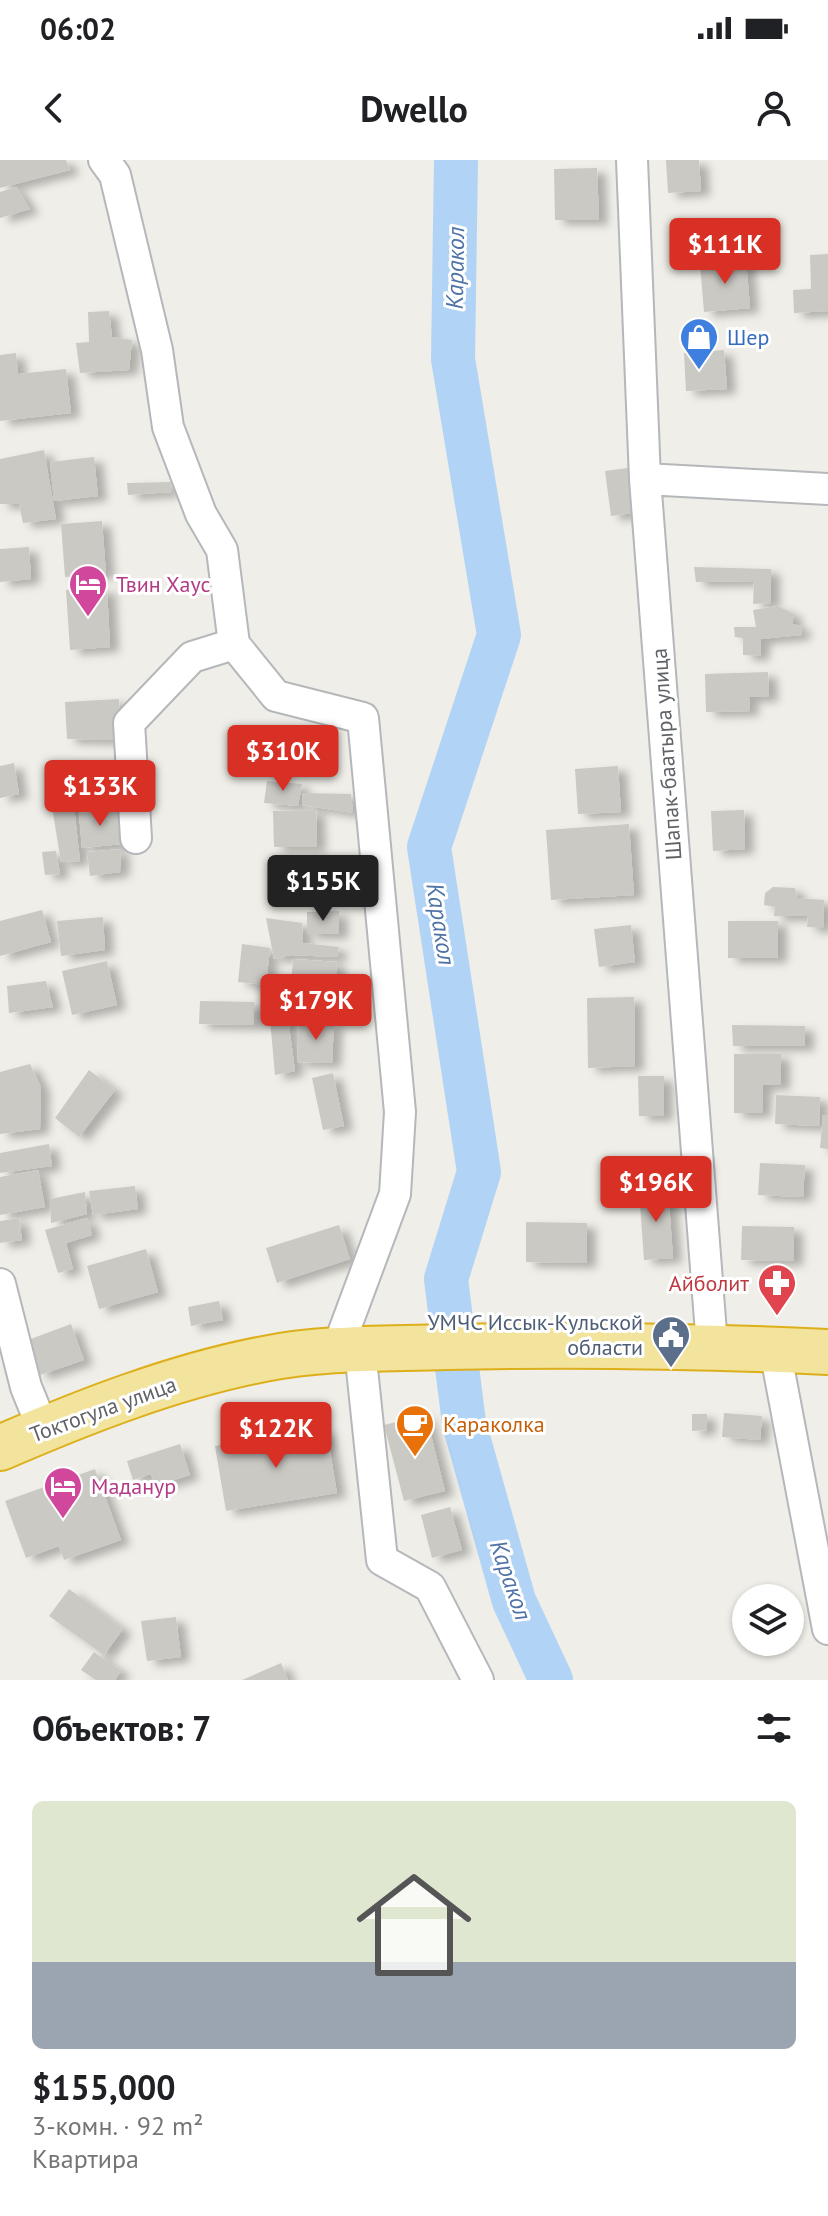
<!DOCTYPE html>
<html lang="ru">
<meta charset="utf-8">
<style>
body{margin:0;font-family:"PT Sans",sans-serif;background:#f2f2f2;color:#202124;height:100vh;display:flex;flex-direction:column;font-size:30px;white-space:nowrap}
*{box-sizing:border-box;margin:0}
p{font-size:26px;color:#757577}
.icon{flex:none;width:44px;height:44px;fill:none;stroke:currentColor;stroke-width:2;stroke-linecap:round;stroke-linejoin:round}
.map{position:relative;height:1520px;overflow:hidden}
.details{display:flex;flex-direction:column;background:#fff;flex:1}
.details>*{flex:none}
.controls{position:absolute;left:732px;top:1424px;display:grid;gap:16px}
.controls a{display:grid;place-items:center;width:72px;height:72px;border-radius:50%;background:#fff;box-shadow:0 2px 6px #0004;font-size:40px}
.price{position:absolute;translate:-50% -68px;padding:0 18px;border-radius:8px;background:#d93025;color:#fff;font-size:26px;line-height:52px;filter:drop-shadow(0 2px 4px #0008)}
.price::after{content:'';position:absolute;left:50%;top:48px;width:24px;height:18px;margin-left:-12px;background:inherit;clip-path:polygon(0 0,100% 0,50% 100%)}
.price.selected{background:#222;color:#fff}
ul{padding:0;list-style:none}
li{display:grid;align-content:center;gap:16px;height:424px;padding:0 32px}
li span{display:grid;place-items:center;height:248px;border-radius:12px;color:#555}
li>.icon{margin-inline-start:auto}
span .icon{width:144px;height:144px;fill:#fffc;stroke-width:1}
li b{font-size:34px}
h2{display:flex;justify-content:space-between;align-items:center;height:96px;padding:0 32px;font-size:34px}
.status{display:flex;justify-content:space-between;align-items:center;height:56px;padding:0 40px;background:#fff;direction:ltr}
.status svg{height:22px;fill:currentColor}
header{display:flex;justify-content:space-between;align-items:center;height:104px;padding:0 32px;background:#fff;font-size:36px;font-weight:800}
.map>svg:first-child{display:block}
.lines{fill:none;stroke-linecap:round;stroke-linejoin:round}
.river{stroke:#b1d3f6;stroke-width:44}
.building{fill:#cbc9c4;filter:url(#shadow)}
.minor-casing{stroke:#b5b7ba;stroke-width:34}
.highway-casing{stroke:#ddaf1a;stroke-width:48}
.minor{stroke:#fff;stroke-width:30}
.highway{stroke:#f2e39d;stroke-width:44}
.labels{text-anchor:middle;dominant-baseline:central;stroke-width:6;stroke-linejoin:round;paint-order:stroke}
.shop-label{font-size:22px;fill:#366cbe;stroke:#fff;text-anchor:start}
.hotel-label{font-size:22px;fill:#b23c85;stroke:#fff;text-anchor:start}
.street-label{font-size:22px;fill:#5f6266;stroke:#fff}
.health-label{font-size:22px;fill:#be3a42;stroke:#fff;text-anchor:end}
.service-label{font-size:22px;fill:#4e5e75;stroke:#fff;text-anchor:end}
.food-label{font-size:22px;fill:#c56008;stroke:#fff;text-anchor:start}
.water-label{font-size:24px;font-style:italic;fill:#4f73a6;stroke:#fff}
</style>
<div class="status"><b>06:02</b><svg viewBox="0 0 49 12"><path d="M0 12V9h3v3zM5 12V6h3v6zM10 12V3h3v9zM15 12V0h3v12zM26 1h20v11H26zM47 4h2v5h-2z"/></svg></div>
<header><svg class="icon" aria-label="back" viewBox="0 0 24 24"><path d="M15 5l-7 7 7 7"/></svg>Dwello<svg class="icon" aria-label="person" viewBox="0 0 24 24"><circle cx="12" cy="8" r="4"/><path d="M4 21q1-7 8-7t8 7"/></svg></header>
<div class="map">
<svg width="828" height="1520" viewBox="0 0 828 1520">
<defs>
<filter id="shadow"><feDropShadow dx="9" dy="5" stdDeviation="4" flood-color="#0004"/></filter>
</defs>
<rect width="100%" height="100%" fill="#efeee8"/>
<g class="lines">
<path class="river" d="M456,0L453,199L499,475L429,687L479,1012L446,1119L464,1263L514,1441L551,1520"/>
</g>
<path class="building" d="M0,0H66L70,10L0,28Z
M666,0H699L701,31L668,33Z
M597,8L599,60H555L554,9Z
M16,27L30,49L0,58V32Z
M706,58L710,89L675,93L671,63Z
M828,94V151L794,153L793,130L811,129L810,95Z
M746,100L750,148L704,152L700,104Z
M109,151L112,177L132,180L129,210L80,213L76,183L89,182L88,152Z
M724,190L727,229L686,231L684,193Z
M16,193L18,214L66,209L71,253L0,261V195Z
M44,290L56,359L23,363L19,344H0V299Z
M94,297L98,336L54,341L50,302Z
M628,308L633,353L611,356L605,311Z
M171,322V332L128,335L127,323Z
M102,361L106,414L65,417L61,364Z
M29,387L31,419L0,422V389Z
M694,407L771,409V443L753,444L754,421L696,422Z
M107,428L110,487L70,490L66,430Z
M778,446L794,454L792,464L802,466L801,475L761,479L760,496L743,495V478L735,477L734,467H756L753,450Z
M768,512L769,537H749L750,551L706,552L705,514Z
M119,539L121,580L67,579L65,542Z
M264,581L292,584L295,607L265,610Z
M14,603L19,634L0,638V606Z
M618,606L621,652L578,654L575,609Z
M267,621L302,624L298,646L264,643Z
M303,633L351,634L353,653L302,645Z
M73,638L80,701L61,702L51,641Z
M119,649L122,684L82,688L79,653Z
M316,650L317,687H274L273,651Z
M744,650L745,689L713,691L711,651Z
M629,664L634,735L551,740L546,670Z
M121,689L120,712L90,716L87,692Z
M56,691L60,714L45,715L42,692Z
M773,727L795,728L797,738L824,740L823,768L807,767L808,756H774L775,747L764,745L765,733Z
M42,750L51,782L0,796V761Z
M339,751V774H307V752Z
M103,757L105,790L61,796L57,761Z
M266,758L302,763L303,783L339,787L337,797L290,795L274,799Z
M728,761H778V798H728Z
M631,765L635,802L599,807L594,769Z
M242,784L270,788L266,825L238,822Z
M293,799L337,802L334,839L290,836Z
M107,801L117,845L72,855L62,811Z
M46,821L53,847L9,853L7,826Z
M634,837L635,906L588,908L587,838Z
M269,838L308,843L307,855H266Z
M200,841L254,842V865L199,864Z
M288,858L295,911L275,915L270,859Z
M299,862L334,863L332,903L297,902Z
M732,865L805,866V886H733Z
M734,894H781V925H763L762,953H734Z
M30,904L41,927L40,969L0,974V912Z
M89,910L115,930L79,977L55,958Z
M333,913L344,966L323,970L312,918Z
M638,916H664V956H639Z
M776,935L820,937L819,966L775,964Z
M823,955H828V989L820,988Z
M49,984L52,1006L0,1013V993Z
M760,1003L805,1005L803,1037L758,1035Z
M38,1010L45,1047L0,1055V1017Z
M135,1026L138,1049L93,1055L89,1031Z
M668,1029L673,1098L644,1100L639,1030Z
M85,1032L87,1054L51,1063L50,1039Z
M19,1058L22,1080L0,1083V1061Z
M87,1058L92,1075L66,1083L73,1109L58,1113L45,1070Z
M526,1062L587,1063V1103L526,1102Z
M339,1065L350,1099L277,1123L266,1088Z
M742,1066L794,1067V1101L741,1100Z
M146,1089L158,1132L99,1149L87,1106Z
M219,1141L223,1160L191,1166L188,1147Z
M71,1164L84,1200L40,1215L28,1180Z
M724,1253L762,1256L760,1280L722,1277Z
M692,1254H707V1270L692,1271Z
M426,1255L445,1331L404,1341L384,1265Z
M326,1268L337,1333L226,1351L215,1286Z
M180,1284L190,1315L155,1326L151,1314L133,1320L127,1301Z
M95,1309L121,1380L64,1400L59,1386L26,1398L5,1341Z
M450,1347L462,1390L432,1398L421,1355Z
M69,1429L123,1469L104,1495L49,1456Z
M176,1457L181,1497L147,1501L141,1461Z
M94,1492L121,1511L115,1520H96L81,1510Z
M281,1503L288,1520H242Z"/>
<g class="lines">
<defs>
<path id="minor" d="M104,0L115,15L157,190L168,267L201,354L222,390L234,484L276,536L363,558L400,952L395,1034L337,1190
M632,0L645,319L712,1186
M645,319L828,329
M136,678L129,563L192,497L234,484
M0,1124L26,1227L43,1269
M360,1190L382,1400L430,1427L478,1520
M775,1190L828,1469"/>
<path id="highway" d="M0,1288C83,1252 175,1216 264,1199C323,1187 385,1189 446,1187C573,1184 700,1186 828,1192"/>
</defs>
<use href="#minor" class="minor-casing"/>
<use href="#highway" class="highway-casing"/>
<use href="#minor" class="minor"/>
<use href="#highway" class="highway"/>
</g>
<defs>
<symbol id="shop-pin" viewBox="-11 -11 22 30"><path d="M0 17L-7.5 6A9.5 9.5 0 1 1 7.5 6Z" fill="#3f7fe0" stroke="#fff"/><path d="M-5-2.5h2.3a2.7 3.5 0 0 1 5.4 0H5L5.5 6h-11ZM-1.5-2.5h3a1.5 2.3 0 0 0-3 0Z" fill="#fff"/></symbol>
<symbol id="hotel-pin" viewBox="-11 -11 22 30"><path d="M0 17L-7.5 6A9.5 9.5 0 1 1 7.5 6Z" fill="#d1479c" stroke="#fff"/><path d="M-6-4.5h1.5V1H6V5H4.5V3h-9V5H-6ZM-4 0a1.8 1.8 0 1 1 3.6 0ZM.5 0V-2.5h3Q6-2.5 6 0Z" fill="#fff"/></symbol>
<symbol id="pharmacy-pin" viewBox="-11 -11 22 30"><path d="M0 17L-7.5 6A9.5 9.5 0 1 1 7.5 6Z" fill="#e0444e" stroke="#fff"/><path d="M-2-6h4v4h4v4h-4v4h-4v-4h-4v-4h4Z" fill="#fff"/></symbol>
<symbol id="civic-pin" viewBox="-11 -11 22 30"><path d="M0 17L-7.5 6A9.5 9.5 0 1 1 7.5 6Z" fill="#5c6f8a" stroke="#fff"/><path d="M-.6-6.5H3V-4.5H.6V-3L4-1V1h2V6H-6V1h2V-1L-.6-3ZM-1.2 2.5V6h2.4V2.5Z" fill="#fff"/></symbol>
<symbol id="cafe-pin" viewBox="-11 -11 22 30"><path d="M0 17L-7.5 6A9.5 9.5 0 1 1 7.5 6Z" fill="#e8710a" stroke="#fff"/><path d="M-5.5-4.5H6V0H3Q3 3.5 0 3.5H-2.5Q-5.5 3.5-5.5 0ZM3-3.2v2h1.7v-2ZM-6 4.5H4V6H-6Z" fill="#fff"/></symbol>
</defs>
<g fill-rule="evenodd">
<use href="#shop-pin" x="677" y="155" width="44" height="60"/>
<use href="#hotel-pin" x="66" y="402" width="44" height="60"/>
<use href="#pharmacy-pin" x="755" y="1101" width="44" height="60"/>
<use href="#civic-pin" x="649" y="1153" width="44" height="60"/>
<use href="#cafe-pin" x="393" y="1242" width="44" height="60"/>
<use href="#hotel-pin" x="41" y="1304" width="44" height="60"/>
</g>
<g class="labels">
<g class="shop-label">
<text x="727" y="177">Шер</text>
</g>
<g class="hotel-label">
<text x="116" y="424">Твин Хаус</text>
<text x="91" y="1326">Маданур</text>
</g>
<g class="street-label">
<text transform="translate(666 594) rotate(-94)">Шапак-баатыра улица</text>
<text transform="translate(103 1249) rotate(-20)">Токтогула улица</text>
</g>
<g class="health-label">
<text x="749" y="1123">Айболит</text>
</g>
<g class="service-label">
<text x="643" y="1162">УМЧС Иссык-Кульской<tspan x="643" dy="25">области</tspan></text>
</g>
<g class="food-label">
<text x="443" y="1264">Караколка</text>
</g>
<g class="water-label">
<text transform="translate(455 108) rotate(-89)">Каракол</text>
<text transform="translate(441 764) rotate(81)">Каракол</text>
<text transform="translate(511 1420) rotate(71)">Каракол</text>
</g>
</g>
</svg>
<div class="controls">
<a><svg class="icon" aria-label="layers" viewBox="0 0 24 24"><path d="M12 4l9 5-9 5-9-5zM3 14l9 5 9-5"/></svg></a>
</div>
<b class="price" style="left:725px;top:126px">$111K</b>
<b class="price" style="left:283px;top:633px">$310K</b>
<b class="price" style="left:100px;top:668px">$133K</b>
<b class="price selected" style="left:323px;top:763px">$155K</b>
<b class="price" style="left:316px;top:882px">$179K</b>
<b class="price" style="left:656px;top:1064px">$196K</b>
<b class="price" style="left:276px;top:1310px">$122K</b>
</div>
<section class="details">
<h2>Объектов: 7<svg class="icon" aria-label="filters" viewBox="0 0 24 24"><path d="M4 7h16M4 17h16"/><circle cx="9" cy="7" r="2"/><circle cx="15" cy="17" r="2"/></svg></h2>
<ul>
<li><span style="background:linear-gradient(#dfe7d0 65%,#9aa5b1 0)"><svg class="icon" aria-label="home" viewBox="0 0 24 24"><path d="M3 11l9-7 9 7M6 9v11h12V9"/></svg></span><div><b>$155,000</b><p>3-комн. · 92 m²</p><p>Квартира</p></div></li>
</ul>
</section>
